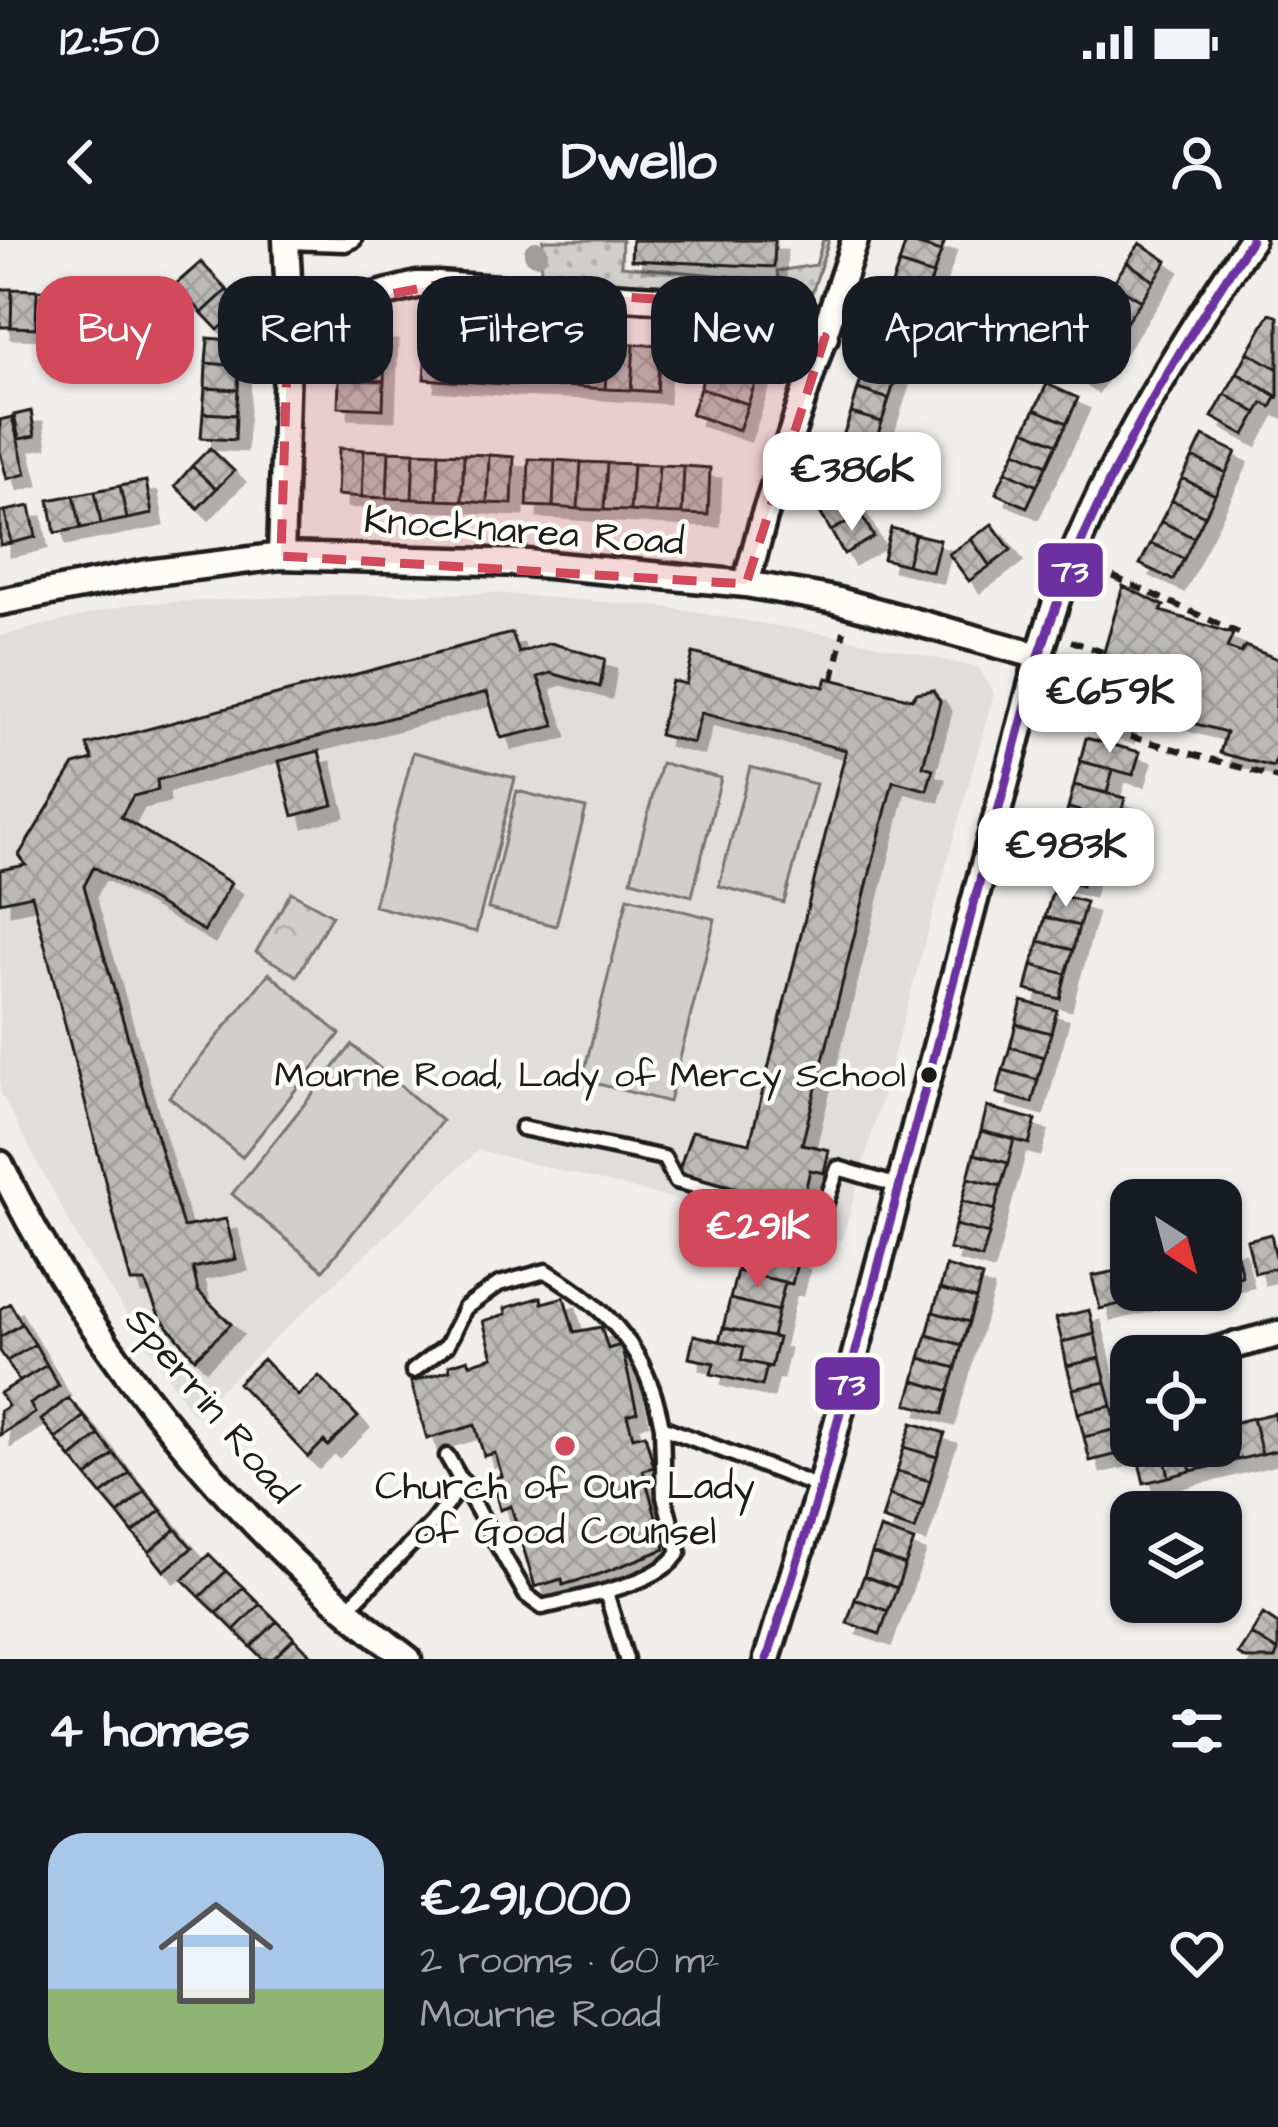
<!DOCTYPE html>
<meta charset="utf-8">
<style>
body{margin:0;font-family:"Architects Daughter",sans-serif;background:#242831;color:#f1f3f6;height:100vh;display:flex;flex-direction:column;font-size:45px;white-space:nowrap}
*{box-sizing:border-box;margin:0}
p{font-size:39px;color:#9ea1a6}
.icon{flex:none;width:66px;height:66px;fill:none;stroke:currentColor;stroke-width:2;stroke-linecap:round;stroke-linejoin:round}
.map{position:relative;height:1419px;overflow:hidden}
.drawer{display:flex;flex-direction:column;background:#171b24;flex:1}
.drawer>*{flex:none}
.banner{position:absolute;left:36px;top:36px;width:1206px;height:108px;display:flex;gap:24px}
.needle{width:78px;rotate:144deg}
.tools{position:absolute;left:1110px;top:939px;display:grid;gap:24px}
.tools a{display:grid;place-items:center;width:132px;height:132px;border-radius:24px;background:#171b24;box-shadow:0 3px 9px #0004;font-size:60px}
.price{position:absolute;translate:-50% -102px;padding:0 27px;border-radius:24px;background:#fff;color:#222;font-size:39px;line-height:78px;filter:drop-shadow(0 3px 6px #0008)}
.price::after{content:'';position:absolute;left:50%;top:72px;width:36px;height:27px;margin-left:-18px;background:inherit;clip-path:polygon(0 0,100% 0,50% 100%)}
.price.active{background:#d1495b;color:#fff}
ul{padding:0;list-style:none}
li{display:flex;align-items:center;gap:36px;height:300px;padding:0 48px}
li+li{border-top:3px solid #363941}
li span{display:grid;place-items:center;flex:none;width:336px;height:240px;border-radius:36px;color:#555}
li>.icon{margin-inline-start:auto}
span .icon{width:144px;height:144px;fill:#fffc;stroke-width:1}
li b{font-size:51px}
h2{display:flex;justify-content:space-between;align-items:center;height:144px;padding:0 48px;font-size:51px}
.chip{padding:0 42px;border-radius:36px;background:#171b24;box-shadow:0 3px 9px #0004;font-size:42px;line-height:108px}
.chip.active{background:#d1495b;color:#fff}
.status{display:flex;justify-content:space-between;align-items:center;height:84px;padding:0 60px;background:#171b24;direction:ltr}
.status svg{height:33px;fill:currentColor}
header{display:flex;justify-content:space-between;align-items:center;height:156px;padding:0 48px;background:#171b24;font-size:54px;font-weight:800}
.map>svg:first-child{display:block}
.built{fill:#e0deda}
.grass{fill:url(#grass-dots);stroke:#767674;stroke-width:3}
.forest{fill:url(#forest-crowns);stroke:#767674;stroke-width:3}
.pitch{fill:#d0cfcc;stroke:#767674;stroke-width:3}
.building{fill:url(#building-cross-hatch);stroke:#1c1c1c;stroke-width:3;filter:url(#shadow)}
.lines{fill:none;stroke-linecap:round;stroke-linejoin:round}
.service-casing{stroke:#1c1c1c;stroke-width:21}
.minor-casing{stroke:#1c1c1c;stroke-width:33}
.path{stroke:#1c1c1c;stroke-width:6;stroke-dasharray:12 9;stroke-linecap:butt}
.service{stroke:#fdfcf7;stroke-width:12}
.minor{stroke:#fdfcf7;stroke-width:24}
.bus-1-casing{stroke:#fdfcf7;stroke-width:18}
.bus-1{stroke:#6c30a1;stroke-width:9}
.tree{fill:#9e9d9b}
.marked{fill:#d1495b;fill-opacity:0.2;stroke:#d1495b;stroke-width:9;stroke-dasharray:24 15;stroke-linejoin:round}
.bus-dot{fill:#1c1c1c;stroke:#fdfcf7;stroke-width:4.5}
.poi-dot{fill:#d1495b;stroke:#fdfcf7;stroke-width:4.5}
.labels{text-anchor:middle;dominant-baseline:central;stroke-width:9;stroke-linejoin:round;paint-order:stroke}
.bus-label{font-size:36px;fill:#1c1c1c;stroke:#fdfcf7;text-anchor:end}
.street-label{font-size:39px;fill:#1c1c1c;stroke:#fdfcf7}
.poi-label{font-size:39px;fill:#1c1c1c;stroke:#fdfcf7}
.line-badge{stroke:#fdfcf7;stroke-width:4.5}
.badge-label{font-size:33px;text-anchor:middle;font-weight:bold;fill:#fff}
</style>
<div class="status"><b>12:50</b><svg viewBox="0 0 49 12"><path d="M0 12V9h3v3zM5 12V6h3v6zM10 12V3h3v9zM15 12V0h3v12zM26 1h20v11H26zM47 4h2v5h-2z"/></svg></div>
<header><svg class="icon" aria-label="back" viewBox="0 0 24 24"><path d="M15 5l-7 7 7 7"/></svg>Dwello<svg class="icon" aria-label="person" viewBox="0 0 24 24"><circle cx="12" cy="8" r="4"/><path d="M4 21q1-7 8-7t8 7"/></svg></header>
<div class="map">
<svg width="1278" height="1419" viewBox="0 0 1278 1419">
<defs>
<pattern id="grass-dots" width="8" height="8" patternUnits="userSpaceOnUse" patternTransform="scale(3)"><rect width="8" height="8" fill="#d0cfcc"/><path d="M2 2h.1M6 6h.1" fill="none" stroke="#b2b1af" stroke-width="1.8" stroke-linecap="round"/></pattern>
<pattern id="forest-crowns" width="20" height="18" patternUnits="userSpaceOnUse" patternTransform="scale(3)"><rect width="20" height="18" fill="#d0cfcc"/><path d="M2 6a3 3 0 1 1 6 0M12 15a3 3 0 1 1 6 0" fill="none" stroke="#b2b1af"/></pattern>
<pattern id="building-cross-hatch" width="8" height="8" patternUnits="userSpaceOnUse" patternTransform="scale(3)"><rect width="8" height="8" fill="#bbbab6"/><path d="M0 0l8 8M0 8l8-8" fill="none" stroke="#a09f9c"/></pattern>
<filter id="shadow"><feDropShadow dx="11" dy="11" stdDeviation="0" flood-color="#0004"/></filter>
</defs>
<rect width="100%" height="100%" fill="#f0eeea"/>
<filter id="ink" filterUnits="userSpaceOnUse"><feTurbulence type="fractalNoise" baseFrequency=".00833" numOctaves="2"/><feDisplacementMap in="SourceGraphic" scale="24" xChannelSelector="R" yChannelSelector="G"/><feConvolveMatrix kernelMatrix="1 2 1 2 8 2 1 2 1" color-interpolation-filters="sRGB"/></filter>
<g filter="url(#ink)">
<path class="built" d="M494,353L664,367L843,397L979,428L994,453L842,1001L478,910L193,1175L82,1006L0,852V396L131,364L331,355Z"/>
<path class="grass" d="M543,0H622L621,26L779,41L777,31L816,25L823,0H829L812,53L540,38Z"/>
<path class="forest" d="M291,652L332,675L297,736L256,712Z"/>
<path class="pitch" d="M413,512L515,538L476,692L374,666Z
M661,523L721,538L692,656L631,640Z
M750,527L816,544L784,663L719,646Z
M517,551L586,568L556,686L488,669Z
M628,657L715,679L669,862L582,840Z
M269,733L340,794L242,917L169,857Z
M352,805L442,881L323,1030L232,954Z"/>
<path class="building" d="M632,0H775L774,27L631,20Z
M906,0H945L941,12Z
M906,1L941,12L933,35L899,24Z
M1140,3L1167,21L1154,41L1127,22Z
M201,22L227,50L202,73L176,44Z
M1127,22L1154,41L1141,61L1113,43Z
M899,24L933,35L926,58L891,47Z
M1113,43L1141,61L1127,81L1100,63Z
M891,47L926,58L918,82L883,70Z
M0,49H12L11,87H0Z
M12,49L37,50L36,88L11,87Z
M37,50L61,51L60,88H36Z
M227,50L242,68L218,90L202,73Z
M61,51L86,52L84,89L60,88Z
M86,52H110L109,90L84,89Z
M110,52L135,53L133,91L109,90Z
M135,53L159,54L158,92L133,91Z
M1100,63L1127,81L1114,101L1086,83Z
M883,70L918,82L910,105L875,94Z
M1270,73L1278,77V129L1248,112Z
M1086,83L1114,101L1100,121L1073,103Z
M342,88L386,90L385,114L340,112Z
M427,94L453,95L450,141L424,139Z
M875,94L910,105L902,128L868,117Z
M453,95L479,96L476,142L450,141Z
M479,96L504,98L502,144L476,142Z
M208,98L241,101L239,126L206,123Z
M504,98L530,99L528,145L502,144Z
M716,98L765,114L756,140L708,124Z
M530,99L556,100L554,146L528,145Z
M556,100L582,102L580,147L554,146Z
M582,102L608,103L605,149L580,147Z
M608,103L634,104L631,150L605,149Z
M1073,103L1100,121L1087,141L1059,123Z
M634,104L660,106L657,152L631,150Z
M340,112L385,114L384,141L339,139Z
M1248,112L1278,129V157L1237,133Z
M206,123L239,126L238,150L205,148Z
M708,124L756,140L748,164L700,148Z
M866,125L897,135L889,159L858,149Z
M1237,133L1277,156L1271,167L1263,163L1257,173L1225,154Z
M339,139L384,141L383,169L338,167Z
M1047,144L1078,158L1067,183L1035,169Z
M205,148L238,150L236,175L203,173Z
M700,148L748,164L739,190L691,174Z
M858,149L889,159L882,182L851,173Z
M1225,154L1257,173L1245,195L1212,177Z
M1035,169L1067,183L1057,204L1025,190Z
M31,171L35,196L19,199L14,175Z
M203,173L236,175L235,200L201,198Z
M851,173L882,182L874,206L843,196Z
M12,177L26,234L7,239L0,212V180Z
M1025,190L1057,204L1047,225L1016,211Z
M843,196L874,206L867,230L836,220Z
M1203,196L1236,212L1226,233L1193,217Z
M210,208L234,231L216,249L192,226Z
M339,208L364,210L362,257L337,255Z
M364,210L389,211L387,258L362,257Z
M389,211L414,212L412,259L387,258Z
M1016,211L1047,225L1037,246L1006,231Z
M414,212L439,213L437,260L412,259Z
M439,213L464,214L462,261L437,260Z
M464,214L489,215L487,263L462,261Z
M489,215L514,217L512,264L487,263Z
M1193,217L1226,233L1215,255L1182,238Z
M529,219L555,220L553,267L527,266Z
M555,220L581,222L578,269L553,267Z
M581,222L607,223L604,270L578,269Z
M607,223L633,224L630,271L604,270Z
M633,224L659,225L656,273L630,271Z
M659,225L684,226L682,274L656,273Z
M192,226L216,249L198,268L175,246Z
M684,226L710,228L708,275L682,274Z
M1006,231L1037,246L1027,267L996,253Z
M1182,238L1215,255L1205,276L1172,260Z
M146,241L152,274L127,279L120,246Z
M120,246L127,279L101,284L95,251Z
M95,251L101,284L81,288L74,255Z
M848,252L861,274L831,291L818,269Z
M74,255L81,288L55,293L49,260Z
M1172,260L1205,276L1194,298L1161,281Z
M30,266L36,297L11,303L5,271Z
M5,271L11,303L0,305V272Z
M861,274L874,297L844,314L831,291Z
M1161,281L1194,298L1184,319L1151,303Z
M992,284L1011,310L990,326L971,299Z
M891,288L915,294L907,325L883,319Z
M915,294L940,300L932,332L907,325Z
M971,299L990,326L969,341L949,314Z
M1151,303L1184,319L1173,340L1140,324Z
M1123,346L1164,366L1161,371L1233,394L1227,408L1241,413L1245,406L1278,419L1275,484L1278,485V514L1273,527L1220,513L1226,492L1129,466L1122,492L1084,481Z
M512,393L519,413L551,403L605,419L600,447L551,433L538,437L555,486L501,498L487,452L157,540L158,550L133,556L121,577L231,643L204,691L94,627L84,646L183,987L226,979L236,1019L193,1028L198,1051L231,1084L195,1118L159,1076L145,1042H131L32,655L0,662V630L26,625L19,615L74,525L93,520L87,505Z
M693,413L824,447L827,438L912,459L916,453L933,450L940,461L923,526L933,529L927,550L893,541L802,904L829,910L824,933L810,930L801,969L678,932L692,891L750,903L846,510L701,473L693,503L659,495L672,441L686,444Z
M1086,498L1140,512L1133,535L1080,521Z
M319,511L333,565L293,576L279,521Z
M1080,521L1113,530L1107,553L1074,545Z
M1074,545L1125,558L1119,581L1068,568Z
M1068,568L1101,576L1095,600L1061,591Z
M1061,591L1095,600L1088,623L1055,614Z
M1055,614L1088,623L1082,646L1049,637Z
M1052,653L1086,662L1079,686L1045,677Z
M1045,677L1079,686L1073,710L1039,701Z
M1039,701L1073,710L1066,734L1032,725Z
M1032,725L1066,734L1060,759L1026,750Z
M1022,761L1057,770L1051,793L1016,784Z
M1016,784L1051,793L1044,817L1010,807Z
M1010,807L1044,817L1038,840L1003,830Z
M1003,830L1038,840L1032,863L997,853Z
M987,867L1036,880L1029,904L981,891Z
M981,891L1014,899L1008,923L974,914Z
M974,914L1008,923L1001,946L968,938Z
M968,938L1001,946L995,970L962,961Z
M962,961L995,970L989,994L955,985Z
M729,984L799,997L794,1018L767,1012L765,1022L722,1012Z
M955,985L989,994L982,1018L949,1009Z
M1271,994L1278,1027L1255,1033L1247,1000Z
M1234,1003L1242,1036L1221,1041V1006Z
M767,1012L798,1019L792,1044L737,1031L740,1016L765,1022Z
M946,1026L982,1037L976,1059L940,1049Z
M1131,1027V1050H1145L1147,1058L1124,1063L1116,1031Z
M737,1031L785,1042L778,1071L730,1059Z
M1116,1031L1124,1063L1100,1069L1092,1036Z
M940,1049L976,1059L969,1082L933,1072Z
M541,1057L542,1063L564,1057L574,1092L601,1087L608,1109L621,1105L637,1172L627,1175L633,1197L645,1194L654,1227L643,1230L658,1284L664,1283L670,1303L664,1305L665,1309L600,1334L563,1345L562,1339L535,1347L511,1266L500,1270L492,1239L502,1236L495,1213L484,1216L475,1185L427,1199L411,1142L450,1130L449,1125L468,1119L470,1124L493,1117L483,1081L506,1074L505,1068Z
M730,1059L778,1071L772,1097L723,1088Z
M10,1063L22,1084L0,1097V1069Z
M1089,1070L1095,1094L1062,1102L1056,1078Z
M933,1072L969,1082L962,1105L927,1095Z
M22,1084L35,1104L7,1121L0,1111V1097Z
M723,1088L778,1098L771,1127L741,1120L744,1107L719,1101Z
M1095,1094L1100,1118L1067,1126L1062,1102Z
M694,1095L744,1107L741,1120L767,1126L762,1146L711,1134L714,1123L689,1118Z
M927,1095L962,1105L956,1128L920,1118Z
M35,1104L47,1125L19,1142L7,1121Z
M920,1118L956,1128L949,1151L914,1141Z
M1100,1118L1106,1142L1073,1149L1067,1126Z
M263,1119L298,1156L319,1136L358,1177L328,1206L324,1201L308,1217L238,1143Z
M47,1125L59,1146L30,1164L35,1173L0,1195V1171L8,1166L0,1153Z
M914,1141L949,1151L943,1174L907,1164Z
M1106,1142L1112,1166L1078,1173L1073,1149Z
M68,1158L84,1176L56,1199L41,1180Z
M1112,1166L1117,1189L1084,1197L1078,1173Z
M1275,1173L1278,1210L1262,1214L1253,1178Z
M84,1176L99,1195L71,1218L56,1199Z
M1253,1178L1262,1214L1237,1220L1228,1184Z
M912,1183L945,1193L937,1217L904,1207Z
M1228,1184L1237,1220L1214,1226L1210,1206H1221V1186Z
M1117,1189L1123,1213L1090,1221L1084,1197Z
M99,1195L114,1214L87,1237L71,1218Z
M1135,1206H1162L1169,1237L1144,1243Z
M1162,1206H1185L1191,1231L1169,1237Z
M1185,1206H1210L1214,1226L1191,1231Z
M904,1207L937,1217L930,1241L897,1231Z
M114,1214L130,1233L102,1255L87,1237Z
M897,1231L930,1241L923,1266L889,1255Z
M130,1233L145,1251L118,1274L102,1255Z
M145,1251L161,1270L133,1293L118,1274Z
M889,1255L923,1266L915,1290L882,1279Z
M161,1270L176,1289L149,1312L133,1293Z
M176,1289L192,1308L164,1331L149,1312Z
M880,1289L914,1301L905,1325L872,1313Z
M872,1313L905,1325L897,1348L864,1336Z
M209,1314L226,1331L200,1357L183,1340Z
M226,1331L243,1347L217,1373L200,1357Z
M864,1336L897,1348L888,1371L855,1359Z
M243,1347L260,1364L234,1390L217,1373Z
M855,1359L888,1371L880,1394L847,1383Z
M260,1364L277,1381L251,1407L234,1390Z
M1263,1374L1278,1384V1411L1251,1394Z
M277,1381L294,1398L273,1419H263L251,1407Z
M1251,1394L1278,1411L1275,1419H1246L1238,1414Z
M294,1398L311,1415L307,1419H273Z"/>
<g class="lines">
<defs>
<path id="service" d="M286,2L345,4L354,0
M522,888L664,918L676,941L820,979L838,928L898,946
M413,1131L447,1105L465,1068L499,1044L546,1031C610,1069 648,1111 662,1187L819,1247
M447,1216L526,1355L542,1367C578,1358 661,1344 679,1312L664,1257L662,1187
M606,1352L626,1419
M346,1370L432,1283L464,1242"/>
<path id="minor" d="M289,58L350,62L417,45H437L687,61L743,81L776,83L825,97
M281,316L289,58L286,0
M746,344L764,277L855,0
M0,362L147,333L281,316L527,323L746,344L835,360L1039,416
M0,924C89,1110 243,1295 408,1419
M1195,1116L1278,1094
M767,1419L820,1248L1039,416C1051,379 1062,339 1078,303C1124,196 1186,96 1251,0"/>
</defs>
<use href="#service" class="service-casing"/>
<use href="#minor" class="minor-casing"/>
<path class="path" d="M1094,328L1239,393
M1071,401L1103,412
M833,439L844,391
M1049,474L1278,538"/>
<use href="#service" class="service"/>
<use href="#minor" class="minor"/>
<defs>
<path id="bus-1" d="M767,1419L820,1248L1039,416C1088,262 1162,134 1251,0"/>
</defs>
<use href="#bus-1" class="bus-1-casing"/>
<use href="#bus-1" class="bus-1"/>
</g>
<circle class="tree" cx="536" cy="13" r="12"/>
</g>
<path class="marked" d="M437,45L687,61L825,97L746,344L281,316L289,58L350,62Z"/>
<circle class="bus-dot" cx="929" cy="835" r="10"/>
<circle class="poi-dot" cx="565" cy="1206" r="12"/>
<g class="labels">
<g class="bus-label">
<text x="906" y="835">Mourne Road, Lady of Mercy School</text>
</g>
<g class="street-label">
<text transform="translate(524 292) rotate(4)">Knocknarea Road</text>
<text transform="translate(210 1166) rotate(50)">Sperrin Road</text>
</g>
<g class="poi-label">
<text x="565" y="1248">Church of Our Lady<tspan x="565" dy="45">of Good Counsel</tspan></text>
</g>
</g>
<g class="line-badge">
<rect x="1036" y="301" width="69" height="58" rx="12" fill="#6c30a1"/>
<rect x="813" y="1115" width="69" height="57" rx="12" fill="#6c30a1"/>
</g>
<g class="badge-label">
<text x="1070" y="342">73</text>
<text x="847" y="1155">73</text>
</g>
</svg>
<div class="tools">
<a><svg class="needle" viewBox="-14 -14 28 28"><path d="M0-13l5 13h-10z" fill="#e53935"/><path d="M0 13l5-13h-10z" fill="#9ea1a6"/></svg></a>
<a><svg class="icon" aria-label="locate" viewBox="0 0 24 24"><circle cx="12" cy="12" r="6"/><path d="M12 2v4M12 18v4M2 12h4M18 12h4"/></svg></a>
<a><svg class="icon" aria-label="layers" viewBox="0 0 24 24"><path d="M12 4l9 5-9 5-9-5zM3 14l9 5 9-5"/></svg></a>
</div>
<b class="price" style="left:852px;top:294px">€386K</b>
<b class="price" style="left:1110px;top:516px">€659K</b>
<b class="price" style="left:1066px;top:670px">€983K</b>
<b class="price active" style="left:758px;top:1051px">€291K</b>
<div class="banner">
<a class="chip active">Buy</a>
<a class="chip">Rent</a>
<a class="chip">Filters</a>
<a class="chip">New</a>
<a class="chip">Apartment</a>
</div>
</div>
<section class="drawer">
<h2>4 homes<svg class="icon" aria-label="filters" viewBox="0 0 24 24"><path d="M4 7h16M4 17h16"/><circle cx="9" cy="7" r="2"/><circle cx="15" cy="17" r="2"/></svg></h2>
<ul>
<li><span style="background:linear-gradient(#a9c7e8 65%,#8fb573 0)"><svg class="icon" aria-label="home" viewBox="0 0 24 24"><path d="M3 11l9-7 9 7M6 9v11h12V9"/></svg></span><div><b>€291,000</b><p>2 rooms · 60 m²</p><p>Mourne Road</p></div><svg class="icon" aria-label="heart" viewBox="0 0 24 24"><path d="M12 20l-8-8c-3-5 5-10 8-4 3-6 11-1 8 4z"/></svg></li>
</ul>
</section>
